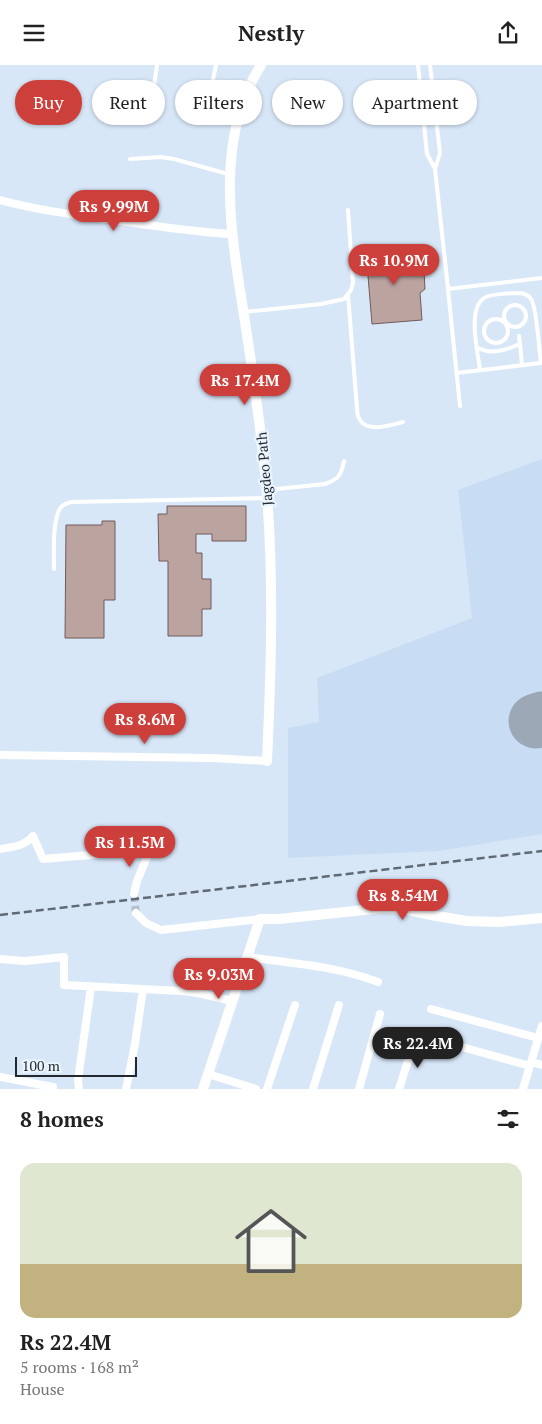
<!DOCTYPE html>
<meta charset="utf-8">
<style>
body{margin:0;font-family:"PT Serif",serif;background:#f6f6f6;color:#222;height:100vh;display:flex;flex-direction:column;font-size:19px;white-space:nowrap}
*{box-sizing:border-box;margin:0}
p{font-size:16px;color:#767676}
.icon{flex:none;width:28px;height:28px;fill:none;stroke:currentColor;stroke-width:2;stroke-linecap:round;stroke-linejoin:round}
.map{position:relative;height:1024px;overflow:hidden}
.details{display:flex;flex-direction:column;background:#fff;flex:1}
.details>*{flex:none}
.top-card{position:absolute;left:15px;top:15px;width:512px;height:45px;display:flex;gap:10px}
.scale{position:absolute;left:15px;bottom:12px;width:122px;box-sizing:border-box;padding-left:5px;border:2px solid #22282e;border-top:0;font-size:14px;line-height:18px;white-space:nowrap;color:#22282e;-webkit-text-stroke:4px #eaf4fe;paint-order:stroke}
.price{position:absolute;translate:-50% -42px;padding:0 11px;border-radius:18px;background:#cd3f3b;color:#fff;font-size:16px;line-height:32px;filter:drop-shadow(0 1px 2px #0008)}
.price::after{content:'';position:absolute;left:50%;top:30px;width:15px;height:11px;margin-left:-8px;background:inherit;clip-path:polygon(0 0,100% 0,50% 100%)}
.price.on{background:#222;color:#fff}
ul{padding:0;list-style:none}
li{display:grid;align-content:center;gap:10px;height:265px;padding:0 20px}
li span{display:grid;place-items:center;height:155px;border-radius:15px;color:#555}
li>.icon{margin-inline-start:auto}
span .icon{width:90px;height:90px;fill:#fffc;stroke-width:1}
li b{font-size:21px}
h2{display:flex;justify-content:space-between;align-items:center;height:60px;padding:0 20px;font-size:21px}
.tag{padding:0 18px;border-radius:22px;background:#fff;box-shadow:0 1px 4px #0004;font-size:18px;line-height:45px}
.tag.on{background:#cd3f3b;color:#fff}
header{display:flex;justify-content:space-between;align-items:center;height:65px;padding:0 20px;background:#fff;font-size:22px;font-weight:700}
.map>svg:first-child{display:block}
.built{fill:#c8ddf3}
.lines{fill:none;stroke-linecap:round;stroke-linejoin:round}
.runway{stroke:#9ca8b6;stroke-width:55}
.building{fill:#bba3a0;stroke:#715b59}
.street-tunnel{stroke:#b4c1d0;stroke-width:8;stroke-dasharray:8 4;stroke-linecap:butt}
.lane{stroke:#fff;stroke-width:4}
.street{stroke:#fff;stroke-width:8}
.secondary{stroke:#fff;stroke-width:10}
.rail{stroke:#616a74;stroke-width:2.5;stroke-dasharray:8 4;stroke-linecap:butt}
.labels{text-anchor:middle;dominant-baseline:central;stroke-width:4.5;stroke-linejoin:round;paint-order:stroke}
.street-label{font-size:14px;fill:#22282e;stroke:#eaf4fe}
</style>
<header><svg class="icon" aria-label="menu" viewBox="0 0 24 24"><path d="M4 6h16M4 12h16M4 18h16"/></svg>Nestly<svg class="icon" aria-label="share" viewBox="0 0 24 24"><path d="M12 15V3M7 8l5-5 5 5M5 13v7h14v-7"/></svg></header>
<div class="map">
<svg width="542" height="1024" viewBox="0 0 542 1024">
<rect width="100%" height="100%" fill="#d8e7f8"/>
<path class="built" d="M542,394V769L440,786L288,793V663L319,657L317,613L472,553L458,425Z"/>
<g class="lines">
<path class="runway" d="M536,656L542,654"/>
</g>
<path class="building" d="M413,183L415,207L424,206L425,224L420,228L422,255L372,259L366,187Z
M167,441H246V476H212V469H196V488H202V514H211V544H202V571H168V496H159L158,449H167Z
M102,456H115V535H104V573H65L66,460H102Z"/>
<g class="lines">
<path class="street-tunnel" d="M134,829L136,848"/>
<path class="lane" d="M418,0L427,89L435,104L446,205L460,341
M430,0L440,88L435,104
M211,24L216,0
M152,35L157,0
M130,94L161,92L174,94L228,109
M448,224L542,213
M348,230L357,343C357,347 358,352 360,355C368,368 391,360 403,357
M504 251a11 11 0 1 1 22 0a11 11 0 1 1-22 0Z
M244,247L321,239L344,234L351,225L353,218L348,145
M484 266a12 12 0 1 1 24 0a12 12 0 1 1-24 0Z
M520,279L522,300
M478,283C492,290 506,285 520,279L519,271
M456,308L541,298C539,286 537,242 531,234C529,230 525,229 521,228C514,228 492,229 486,232C466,241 478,288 480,305
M267,425L325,419C339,414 341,410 344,396
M54,504C54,490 52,453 61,442C64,439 68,438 71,437L267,433"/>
<path class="street" d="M0,135C37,145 75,150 114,155C153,161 192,167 232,169
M0,690L211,693L267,696
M0,784C12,782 25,781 33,771L43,794L150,785L137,816L134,829
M136,848L146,858L161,865L260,854
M247,892C291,898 336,901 378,917
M0,894L25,896L64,892V920L181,926L198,928L232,936
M431,944L538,973
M440,976L530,1001
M531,997L542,1000
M208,1009L256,1024
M0,1012L53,1022
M79,1024L78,1015L91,922
M126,1024L135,979L143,924
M267,1024L295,940
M313,1024L339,940
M359,1024L380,949
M399,1024L414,977
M523,1024L542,961"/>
<path class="secondary" d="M261,0C210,81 234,182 247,270C255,323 263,377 267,431C274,519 271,609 267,696
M203,1024L260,854H279L383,843L404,844L436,851L467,856L499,857L542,853"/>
<path class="rail" d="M0,850L542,786"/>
</g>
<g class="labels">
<g class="street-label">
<text transform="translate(264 404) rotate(-95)">Jagdeo Path</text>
</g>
</g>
</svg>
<div class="scale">100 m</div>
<b class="price" style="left:114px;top:167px">Rs 9.99M</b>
<b class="price" style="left:394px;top:221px">Rs 10.9M</b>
<b class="price" style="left:245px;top:341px">Rs 17.4M</b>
<b class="price" style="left:145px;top:680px">Rs 8.6M</b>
<b class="price" style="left:130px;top:803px">Rs 11.5M</b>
<b class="price" style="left:403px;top:856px">Rs 8.54M</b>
<b class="price" style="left:219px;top:935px">Rs 9.03M</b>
<b class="price on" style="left:418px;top:1004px">Rs 22.4M</b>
<div class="top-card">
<a class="tag on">Buy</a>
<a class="tag">Rent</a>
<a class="tag">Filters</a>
<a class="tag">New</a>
<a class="tag">Apartment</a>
</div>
</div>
<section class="details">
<h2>8 homes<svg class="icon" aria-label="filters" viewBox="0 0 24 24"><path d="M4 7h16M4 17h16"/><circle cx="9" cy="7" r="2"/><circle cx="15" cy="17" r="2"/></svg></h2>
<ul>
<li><span style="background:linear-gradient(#dfe7d0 65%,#c2b280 0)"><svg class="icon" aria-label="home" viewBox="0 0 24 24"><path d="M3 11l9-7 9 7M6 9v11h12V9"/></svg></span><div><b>Rs 22.4M</b><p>5 rooms · 168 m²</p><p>House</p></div></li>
</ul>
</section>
